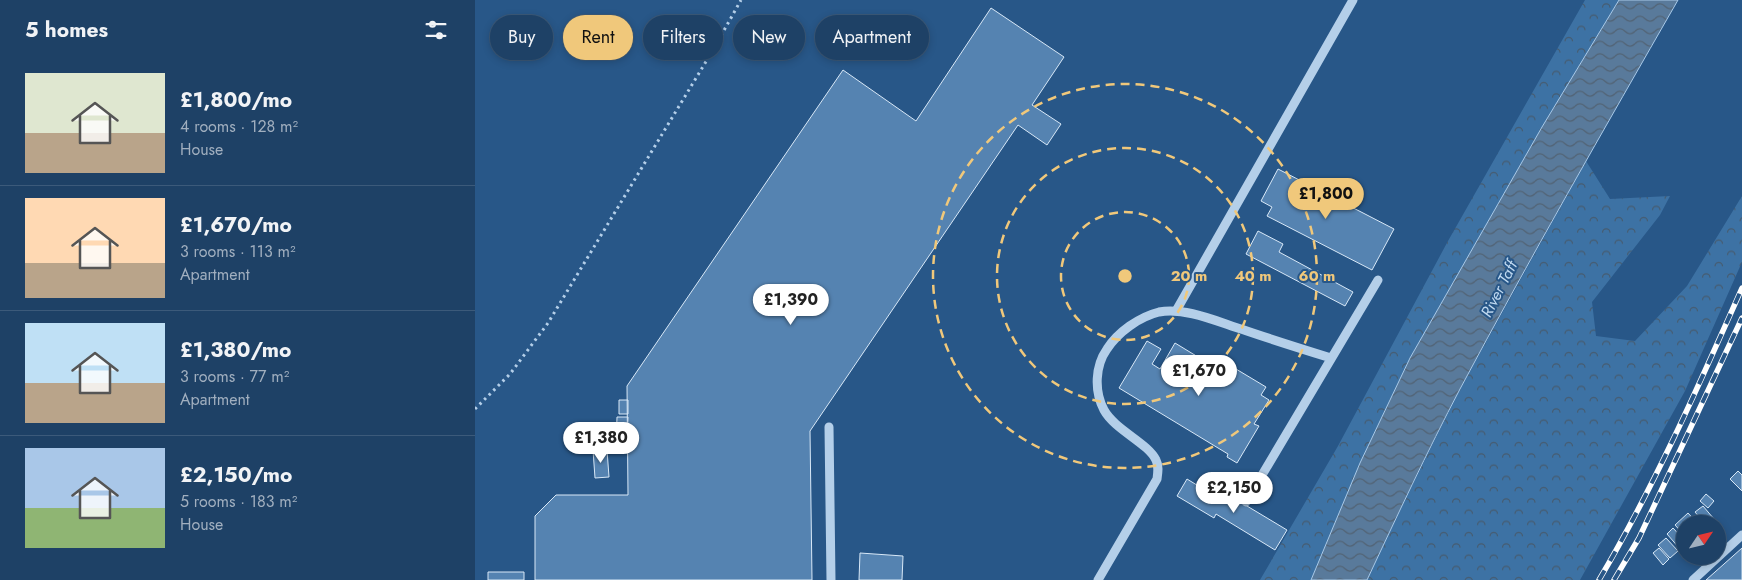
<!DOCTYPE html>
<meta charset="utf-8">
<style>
body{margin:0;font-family:Jost,sans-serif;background:#26486c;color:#f1f3f6;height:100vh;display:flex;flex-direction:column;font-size:19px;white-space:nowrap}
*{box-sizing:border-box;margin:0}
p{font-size:16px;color:#a1afbf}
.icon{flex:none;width:28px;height:28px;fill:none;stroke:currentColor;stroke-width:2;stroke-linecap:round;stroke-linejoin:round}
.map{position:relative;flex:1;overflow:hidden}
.details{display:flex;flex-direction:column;background:#1e4166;width:475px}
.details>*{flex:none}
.guide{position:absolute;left:15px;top:15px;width:475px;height:45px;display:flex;gap:10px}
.needle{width:32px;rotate:55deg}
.buttons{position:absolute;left:1201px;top:515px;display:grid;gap:10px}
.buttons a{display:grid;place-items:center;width:50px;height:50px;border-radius:50%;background:#1e4166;box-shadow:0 2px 8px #0003,0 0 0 1px #3c5a7a;font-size:25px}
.price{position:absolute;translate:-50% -42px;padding:0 11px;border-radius:18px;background:#fff;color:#222;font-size:16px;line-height:32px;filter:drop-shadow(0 1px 2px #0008)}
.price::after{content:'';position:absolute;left:50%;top:30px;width:15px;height:11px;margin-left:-8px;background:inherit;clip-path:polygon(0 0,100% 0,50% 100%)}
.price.current{background:#f0c87b;color:#111}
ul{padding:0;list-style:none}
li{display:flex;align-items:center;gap:15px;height:125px;padding:0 25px}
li+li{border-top:1px solid #3c5a7a}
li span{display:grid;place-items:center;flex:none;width:140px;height:100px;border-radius:0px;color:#555}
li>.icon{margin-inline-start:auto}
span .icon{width:60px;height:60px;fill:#fffc;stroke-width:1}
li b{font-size:21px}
h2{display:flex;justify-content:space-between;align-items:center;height:60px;padding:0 25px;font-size:21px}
.chip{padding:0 18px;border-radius:22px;background:#1e4166;box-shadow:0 2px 8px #0003,0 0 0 1px #3c5a7a;font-size:18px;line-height:45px}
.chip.current{background:#f0c87b;color:#111}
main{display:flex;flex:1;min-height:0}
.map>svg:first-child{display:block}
.forest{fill:url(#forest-crowns)}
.water{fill:url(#water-waves);stroke:#a9cae9}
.building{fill:#5583b1;stroke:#d8e8f7}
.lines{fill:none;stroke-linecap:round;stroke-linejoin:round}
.path{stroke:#b4cfe9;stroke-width:3;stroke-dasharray:2.5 4;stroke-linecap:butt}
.minor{stroke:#b4cfe9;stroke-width:9}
.rail-casing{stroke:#fff;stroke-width:5.5}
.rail{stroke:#285788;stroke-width:4;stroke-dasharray:11;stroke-linecap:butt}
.ring{fill:none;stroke:#f0c87b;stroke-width:2.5;stroke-dasharray:9 6}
.labels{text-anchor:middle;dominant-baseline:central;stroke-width:4;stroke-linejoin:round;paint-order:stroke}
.water-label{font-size:16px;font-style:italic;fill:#c0d9f0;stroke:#285788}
.centre{fill:#f0c87b;stroke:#285788;stroke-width:2.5}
.ring-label{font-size:15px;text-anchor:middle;font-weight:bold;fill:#f0c87b;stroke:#285788;stroke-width:4;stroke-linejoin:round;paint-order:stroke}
</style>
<main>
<section class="details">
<h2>5 homes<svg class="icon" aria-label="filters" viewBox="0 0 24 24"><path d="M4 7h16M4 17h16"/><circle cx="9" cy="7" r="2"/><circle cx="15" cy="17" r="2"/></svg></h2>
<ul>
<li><span style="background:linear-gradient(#dfe7d0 60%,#b9a48a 0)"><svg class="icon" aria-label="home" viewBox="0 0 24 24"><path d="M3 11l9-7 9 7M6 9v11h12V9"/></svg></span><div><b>£1,800/mo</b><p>4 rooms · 128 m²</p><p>House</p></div></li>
<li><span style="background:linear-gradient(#ffd9b3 65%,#b9a48a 0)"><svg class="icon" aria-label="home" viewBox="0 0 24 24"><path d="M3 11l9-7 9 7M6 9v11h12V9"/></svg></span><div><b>£1,670/mo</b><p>3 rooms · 113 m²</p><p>Apartment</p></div></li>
<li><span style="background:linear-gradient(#bfe0f5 60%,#b9a48a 0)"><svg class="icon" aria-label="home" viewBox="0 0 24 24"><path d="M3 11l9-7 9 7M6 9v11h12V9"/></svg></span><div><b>£1,380/mo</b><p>3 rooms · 77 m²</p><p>Apartment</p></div></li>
<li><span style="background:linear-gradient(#a9c7e8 60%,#8fb573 0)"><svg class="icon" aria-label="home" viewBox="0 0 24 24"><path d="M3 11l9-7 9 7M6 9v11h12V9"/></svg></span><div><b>£2,150/mo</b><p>5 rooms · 183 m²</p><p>House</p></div></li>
</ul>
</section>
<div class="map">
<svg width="1267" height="580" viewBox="0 0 1267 580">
<defs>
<pattern id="forest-crowns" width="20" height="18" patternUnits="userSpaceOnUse" patternTransform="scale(1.25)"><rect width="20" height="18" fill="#3d72a4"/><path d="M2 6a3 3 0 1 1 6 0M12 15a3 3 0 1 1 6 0" fill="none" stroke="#465b6f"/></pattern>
<pattern id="water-waves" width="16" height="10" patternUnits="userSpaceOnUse" patternTransform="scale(1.25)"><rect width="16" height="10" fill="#597a9b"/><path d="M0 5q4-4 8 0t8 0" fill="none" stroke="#526374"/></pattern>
</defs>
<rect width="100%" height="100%" fill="#285788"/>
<path class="forest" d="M1110,0H1144L1067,127L935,358L885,463L836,580H785L863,446L973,241Z
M1111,161L1135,199L1195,196L1185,215L1117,302L1121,336L1160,341L1212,286L1267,196V262L1210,391L1105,580H892L931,498L984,391Z"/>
<path class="water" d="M1144,0H1203C1129,129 1055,258 985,389C952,452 922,516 892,580H836L885,463L935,358L1067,127Z"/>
<path class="building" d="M516,8L589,57L557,105L586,124L572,145L543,125L335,431L337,580H60V516L81,495H153L152,386L368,70L441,121Z
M803,169L919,229L897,270L792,216L797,207L786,201Z
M783,231L808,244L804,252L878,292L870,306L771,254Z
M672,341L686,349L677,364L685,369L700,343L751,374L756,366L791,387L786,395L794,400L779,424L784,426L762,463L752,457L753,454L644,388Z
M144,400H153V414H144Z
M142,417H153L152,445H141Z
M118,450H132L134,477L120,478Z
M1263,471L1267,475V491L1255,479Z
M712,479L743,498L747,491L812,530L800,550L741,514L739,518L702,496Z
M1231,494L1239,501L1233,508L1225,501Z
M1228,506L1239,519L1233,524H1230L1220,512Z
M1213,513L1223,524H1210V536L1200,525Z
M1198,528L1210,541V544L1205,549L1192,534Z
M1191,538L1203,551L1195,558L1183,545Z
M1184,548L1194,559L1188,565L1178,553Z
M1267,548V580H1231Z
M385,553L428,556L427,580H384Z
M13,572H49V580H13Z"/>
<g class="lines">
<path class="path" d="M0,409L35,374L73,323L238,50L266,0"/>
<path class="minor" d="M701,311L878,0
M354,427L356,580
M771,502L903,280
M623,580L682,479C683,472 684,466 681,460C673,443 640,430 629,410C619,391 620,366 632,349C643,332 664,317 684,312C711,307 743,322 769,330C798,340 827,349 856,358
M1218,580L1267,535"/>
<defs>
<path id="rail" d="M1124,580C1179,487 1223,387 1267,288
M1139,580L1164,538L1267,318"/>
</defs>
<use href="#rail" class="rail-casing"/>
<use href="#rail" class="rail"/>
</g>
<g class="ring">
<circle cx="650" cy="276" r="64"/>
<circle cx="650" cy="276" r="128"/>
<circle cx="650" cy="276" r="192"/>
</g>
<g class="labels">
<g class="water-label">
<text transform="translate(1024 289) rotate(-63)">River Taff</text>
</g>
</g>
<circle cx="650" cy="276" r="8" class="centre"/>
<g class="ring-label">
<text x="714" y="281">20 m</text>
<text x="778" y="281">40 m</text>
<text x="842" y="281">60 m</text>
</g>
</svg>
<div class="buttons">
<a><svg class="needle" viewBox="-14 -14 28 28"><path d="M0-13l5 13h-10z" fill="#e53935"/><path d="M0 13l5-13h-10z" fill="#a1afbf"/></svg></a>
</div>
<b class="price current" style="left:851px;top:220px">£1,800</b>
<b class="price" style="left:316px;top:326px">£1,390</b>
<b class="price" style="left:724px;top:397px">£1,670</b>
<b class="price" style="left:126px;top:464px">£1,380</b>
<b class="price" style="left:759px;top:514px">£2,150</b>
<div class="guide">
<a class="chip">Buy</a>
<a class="chip current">Rent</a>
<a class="chip">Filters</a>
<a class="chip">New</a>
<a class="chip">Apartment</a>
</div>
</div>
</main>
